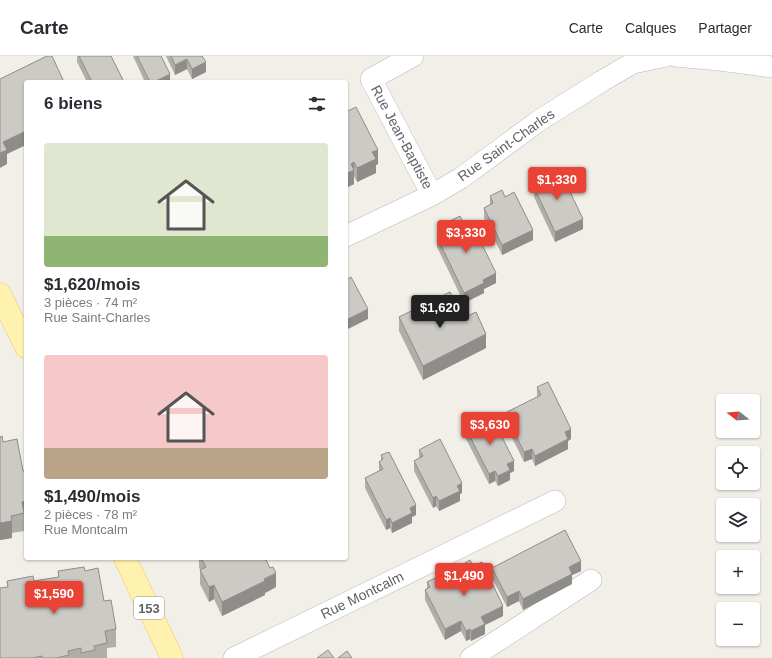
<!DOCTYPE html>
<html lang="fr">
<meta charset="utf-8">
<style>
body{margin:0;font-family:Helvetica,sans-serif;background:#f2f2f3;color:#2b2b33;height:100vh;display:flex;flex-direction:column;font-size:15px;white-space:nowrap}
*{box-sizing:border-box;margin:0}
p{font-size:13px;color:#7c7c81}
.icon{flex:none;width:22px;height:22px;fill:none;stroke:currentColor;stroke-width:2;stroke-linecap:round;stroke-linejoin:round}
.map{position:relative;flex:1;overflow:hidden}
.side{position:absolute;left:24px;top:24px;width:324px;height:480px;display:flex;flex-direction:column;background:#fff;border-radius:4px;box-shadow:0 1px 3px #0004}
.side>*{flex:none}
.needle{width:26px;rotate:287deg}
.controls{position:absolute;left:716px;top:338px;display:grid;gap:8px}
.controls a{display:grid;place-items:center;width:44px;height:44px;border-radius:4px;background:#fff;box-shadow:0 1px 3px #0004;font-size:20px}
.price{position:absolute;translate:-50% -34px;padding:0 9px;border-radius:4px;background:#ea4335;color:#fff;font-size:13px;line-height:26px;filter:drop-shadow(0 1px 2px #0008)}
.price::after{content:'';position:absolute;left:50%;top:24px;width:12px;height:9px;margin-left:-6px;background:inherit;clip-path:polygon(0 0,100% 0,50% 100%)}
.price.active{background:#222;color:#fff}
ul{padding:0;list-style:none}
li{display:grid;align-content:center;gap:8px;height:212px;padding:0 20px}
li span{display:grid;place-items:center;height:124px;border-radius:4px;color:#555}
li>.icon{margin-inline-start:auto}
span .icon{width:72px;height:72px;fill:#fffc;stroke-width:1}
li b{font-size:17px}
h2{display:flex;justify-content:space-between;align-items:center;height:48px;padding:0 20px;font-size:17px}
header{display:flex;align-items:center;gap:24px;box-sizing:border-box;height:56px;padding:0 20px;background:#fff;border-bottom:1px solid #e1e1e2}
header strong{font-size:19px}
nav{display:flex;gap:22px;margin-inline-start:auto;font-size:14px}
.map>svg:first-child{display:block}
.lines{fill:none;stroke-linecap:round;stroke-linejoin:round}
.street-casing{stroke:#b5b8bc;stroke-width:22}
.primary-casing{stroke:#f2c960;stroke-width:23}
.street{stroke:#fff;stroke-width:21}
.primary{stroke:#fff2af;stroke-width:22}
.wall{fill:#afaea9}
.shaded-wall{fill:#8f8d8a}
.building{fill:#cccac5;stroke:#8f8d8a}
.labels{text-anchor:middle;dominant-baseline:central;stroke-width:4;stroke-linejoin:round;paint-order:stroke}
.shield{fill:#fff;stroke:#8f9295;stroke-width:1}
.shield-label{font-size:13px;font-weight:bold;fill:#5f6368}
.street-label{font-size:14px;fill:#5f6368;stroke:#fff}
</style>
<header>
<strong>Carte</strong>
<nav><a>Carte</a><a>Calques</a><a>Partager</a></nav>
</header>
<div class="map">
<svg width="772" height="602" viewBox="0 0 772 602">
<rect width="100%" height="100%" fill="#f1efe8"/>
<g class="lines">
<defs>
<path id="street" d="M413,0L371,23L432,139
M675,0L720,4L772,11
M346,180L432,139L461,122L540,64L602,25L633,7L666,0
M234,602L555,445
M471,602L591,524"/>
<path id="primary" d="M0,238L26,291
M125,502L172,602"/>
</defs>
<use href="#street" class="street-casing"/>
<use href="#primary" class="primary-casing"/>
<use href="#street" class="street"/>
<use href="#primary" class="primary"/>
</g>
<path class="wall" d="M77,0H111L124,26H87L77,6Z
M133,0H161L170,26H145Z
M166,0H202L206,16L192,23L187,13L175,19Z
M346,56L378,108L376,109V117L357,126L354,120V128L346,132Z
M537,120L554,121L583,173L555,186L534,141V131L537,129Z
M490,140L505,141L533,184L502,199L484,162V152L490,148Z
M464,168L496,227L484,233V237L464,247L437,191V181L440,180V170Z
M399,261L463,262L486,292L423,324L399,275Z
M537,331L571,383L568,385V393L535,410L532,403L524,406L505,367V357L537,341Z
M465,371L514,415L510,417V424L498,430L495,425L489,428L465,381Z
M0,381L23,415L26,414V463H24V475L12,477V482L0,484Z
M419,394L462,437L460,438V445L439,455L436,450L433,452L414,415V405L419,402Z
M381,399L416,459L412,461V467L392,477L390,472L386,474L365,432V422L379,415V406L381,405Z
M199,502H265L276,531L265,537V539L222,560L214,543L209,546L200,528V514L199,511Z
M460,510H473L503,560L485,569V578L471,585L470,583L466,585L461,575L445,584L425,544V534L427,532V526L447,523L460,516Z
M492,512L581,515L572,519V528L523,554L519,545L507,551L492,522Z
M58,515H85L104,545L116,573V591L107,592V602H0L7,531V525H34L58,521Z"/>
<path class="shaded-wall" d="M187,3V13L175,19V9Z
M206,6V16L192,23V13Z
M170,18V26H154Z
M26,75V89L7,98V108L0,112V97L3,86Z
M378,94V108L376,109V117L357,126V112L372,96Z
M354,106V128L346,132V118L351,108Z
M583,163V173L555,186V176Z
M533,174V184L502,199V189Z
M496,217V227L484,233V237L464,247V237L483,224Z
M368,253V263L346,274V264Z
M486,278V292L423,324V310Z
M571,373V383L568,385V393L535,410V400L565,376Z
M532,393V403L524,406V396Z
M514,405V415L510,417V424L498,430V420L507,408Z
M495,415V425L489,428V418Z
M462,427V437L460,438V445L439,455V445L457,430Z
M436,440V450L433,452V442Z
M26,445V463H24V457L22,446Z
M416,449V459L412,461V467L392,477V467L410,452Z
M390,462V472L386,474V464Z
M12,465V482L0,484V467Z
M581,505V515L572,519V528L523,554V543L569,511Z
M276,517V531L265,537V539L222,560V546Z
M214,529V543L209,546V531Z
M519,535V545L507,551V541Z
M503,550V560L485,569V578L471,585V575L481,561Z
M461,565V575L445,584V573Z
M470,573V583L466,585V575Z"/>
<path class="building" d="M47,0H52L64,26H26V75L3,86L7,94L0,97V23Z
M79,0H111L124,26H92Z
M137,0H161L170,18L154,26H150Z
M171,0H202L206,6L192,13L187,3L175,9Z
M356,51L378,94L372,96L376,103L357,112L354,106L351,108L354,114L346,118V56Z
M550,114L554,121L561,117L583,163L555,176L534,131L541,127L537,120Z
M502,134L505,141L514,136L533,174L502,189L484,152L493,147L490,140Z
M460,160L464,168L470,164L496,217L483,224L484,227L464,237L437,181L444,178L440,170Z
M351,221L368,253L346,264V224Z
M450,236L463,262L476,256L486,278L423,310L399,261Z
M548,326L571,373L565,376L568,383L535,400L532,393L524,396L505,357L541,339L537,331Z
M491,359L514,405L507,408L510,414L498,420L495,415L489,418L465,371Z
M2,380L3,386L17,383L23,415L26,414V445L22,446L24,457L11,460L12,465L0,467V381Z
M440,383L462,427L457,430L460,435L439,445L436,440L433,442L414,405L423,400L419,394Z
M389,396L416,449L410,452L412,457L392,467L390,462L386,464L365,422L383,413L379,406L383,403L381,399Z
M565,474L581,505L569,511L572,518L523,543L519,535L507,541L492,512Z
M201,502H265L270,512L273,511L276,517L264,523L265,525L222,546L214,529L209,531L200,514L206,511Z
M470,504L473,510L482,506L503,550L481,561L485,568L471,575L470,573L466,575L461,565L445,573L425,534L430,531L427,526L444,518L447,523L451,520L462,515L460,510Z
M84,511L85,515L98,512L104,545L111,544L116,573L105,575L107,587L94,590L95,594L81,597V592L68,595L69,599L56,602H43L42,600L33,602H0V532L8,531L7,525L33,520L34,525L59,521L58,515Z
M328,594L334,602H317Z
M347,595L352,602H338Z"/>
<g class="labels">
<rect class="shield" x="134" y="541" width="30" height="22" rx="3"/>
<g class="shield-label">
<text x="149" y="552">153</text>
</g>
<g class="street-label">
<text transform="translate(402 81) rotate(62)">Rue Jean-Baptiste</text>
<text transform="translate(506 89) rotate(-35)">Rue Saint-Charles</text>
<text transform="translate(362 539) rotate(-26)">Rue Montcalm</text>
</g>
</g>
</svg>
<div class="controls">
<a><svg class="needle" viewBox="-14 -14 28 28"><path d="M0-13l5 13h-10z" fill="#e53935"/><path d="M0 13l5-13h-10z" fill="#7c7c81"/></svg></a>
<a><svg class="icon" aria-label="locate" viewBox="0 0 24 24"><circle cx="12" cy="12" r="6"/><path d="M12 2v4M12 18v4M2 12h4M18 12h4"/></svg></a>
<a><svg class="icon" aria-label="layers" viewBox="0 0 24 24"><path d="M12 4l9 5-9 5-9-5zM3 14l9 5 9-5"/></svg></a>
<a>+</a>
<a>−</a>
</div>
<b class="price" style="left:557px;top:145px">$1,330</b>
<b class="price" style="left:466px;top:198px">$3,330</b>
<b class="price active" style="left:440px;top:273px">$1,620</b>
<b class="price" style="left:490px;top:390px">$3,630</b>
<b class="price" style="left:464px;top:541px">$1,490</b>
<b class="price" style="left:54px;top:559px">$1,590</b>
<section class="side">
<h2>6 biens<svg class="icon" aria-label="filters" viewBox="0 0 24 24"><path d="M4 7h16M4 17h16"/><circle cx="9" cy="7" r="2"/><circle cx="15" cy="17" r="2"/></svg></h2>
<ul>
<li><span style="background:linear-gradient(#dfe7d0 75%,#8fb573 0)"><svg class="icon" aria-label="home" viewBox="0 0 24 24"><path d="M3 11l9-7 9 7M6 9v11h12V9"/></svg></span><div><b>$1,620/mois</b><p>3 pièces · 74 m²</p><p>Rue Saint-Charles</p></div></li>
<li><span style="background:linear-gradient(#f6c9c9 75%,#b9a48a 0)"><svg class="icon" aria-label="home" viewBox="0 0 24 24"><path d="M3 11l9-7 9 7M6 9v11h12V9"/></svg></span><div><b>$1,490/mois</b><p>2 pièces · 78 m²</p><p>Rue Montcalm</p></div></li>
</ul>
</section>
</div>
